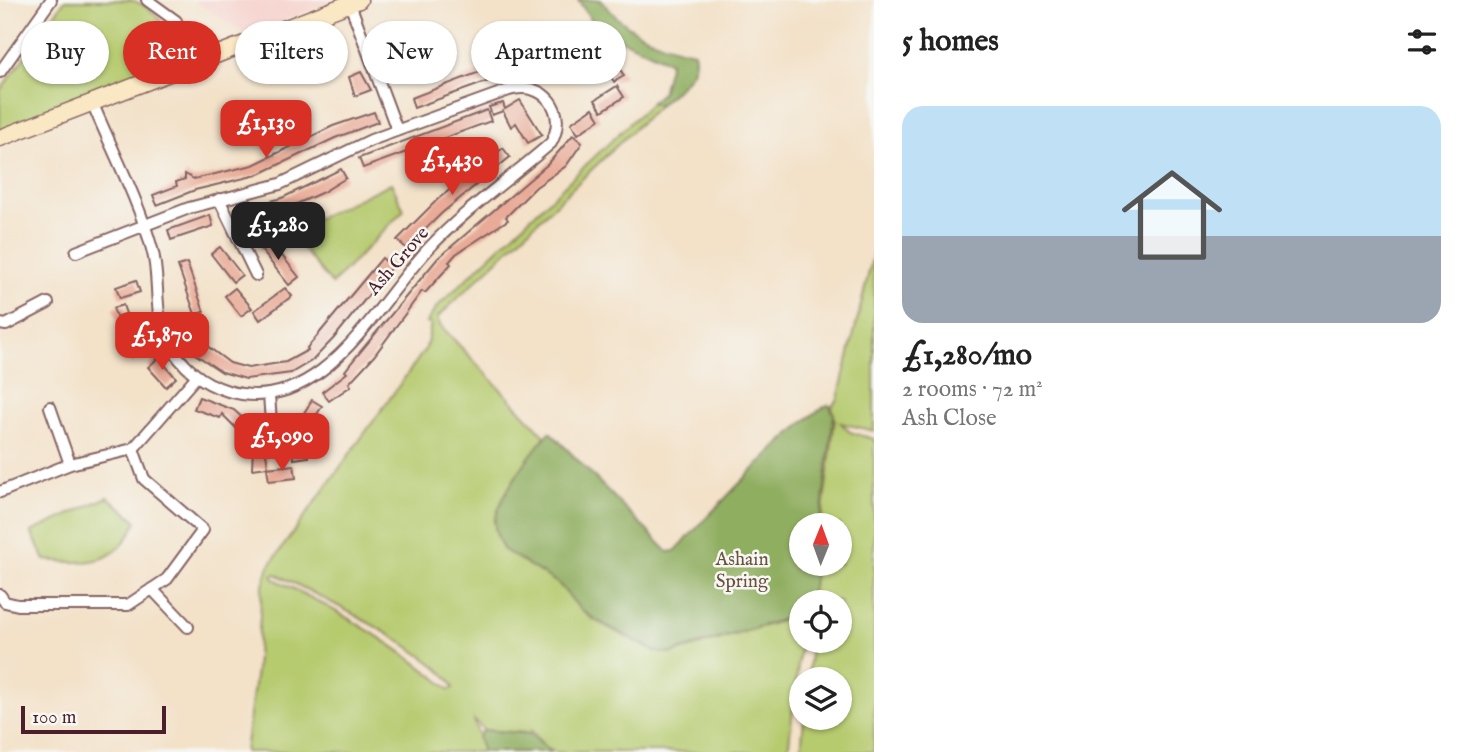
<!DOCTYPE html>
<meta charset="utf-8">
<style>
body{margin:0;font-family:"IM FELL English",serif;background:#f6f6f6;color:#222;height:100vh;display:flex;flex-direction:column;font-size:26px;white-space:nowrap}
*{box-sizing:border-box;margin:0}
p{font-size:23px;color:#767676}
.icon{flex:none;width:38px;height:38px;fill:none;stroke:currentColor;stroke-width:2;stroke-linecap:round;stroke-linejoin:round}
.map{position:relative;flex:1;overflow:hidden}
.details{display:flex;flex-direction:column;background:#fff;width:595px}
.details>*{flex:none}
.top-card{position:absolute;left:21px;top:21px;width:665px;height:63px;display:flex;gap:14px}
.needle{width:46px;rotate:1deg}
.controls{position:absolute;left:789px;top:513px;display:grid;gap:14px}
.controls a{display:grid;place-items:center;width:63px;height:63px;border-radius:50%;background:#fff;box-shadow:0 2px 5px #0004;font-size:35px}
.scale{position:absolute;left:21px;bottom:18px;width:145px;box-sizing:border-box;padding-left:7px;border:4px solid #4a1f2b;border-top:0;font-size:19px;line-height:24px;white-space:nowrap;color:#4a1f2b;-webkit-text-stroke:5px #f6f6f2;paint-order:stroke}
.price{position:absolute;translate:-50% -60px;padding:0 16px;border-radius:14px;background:#d93025;color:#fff;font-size:23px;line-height:46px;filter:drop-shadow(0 2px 4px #0008)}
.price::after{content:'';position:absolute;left:50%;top:42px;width:21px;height:16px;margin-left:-10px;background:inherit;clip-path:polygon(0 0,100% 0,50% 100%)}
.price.current{background:#222;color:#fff}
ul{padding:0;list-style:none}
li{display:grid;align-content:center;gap:14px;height:371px;padding:0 28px}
li span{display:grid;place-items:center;height:217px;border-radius:21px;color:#555}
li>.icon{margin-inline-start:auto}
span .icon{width:126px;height:126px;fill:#fffc;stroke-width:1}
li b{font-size:30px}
h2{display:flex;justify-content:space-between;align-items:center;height:84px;padding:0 28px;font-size:30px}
.pill{padding:0 24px;border-radius:32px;background:#fff;box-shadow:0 2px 5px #0004;font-size:24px;line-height:63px}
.pill.current{background:#d93025;color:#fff}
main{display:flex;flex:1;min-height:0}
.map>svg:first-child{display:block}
.built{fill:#f7d0cb}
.green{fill:#b6ca6e;stroke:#80744c;stroke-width:2;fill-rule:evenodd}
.forest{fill:#90ae61;stroke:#6d6646;stroke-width:2}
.building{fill:#e9ab97}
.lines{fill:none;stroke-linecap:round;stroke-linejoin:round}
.street-casing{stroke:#856362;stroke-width:14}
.secondary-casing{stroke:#856362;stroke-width:19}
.street{stroke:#fff;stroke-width:10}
.secondary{stroke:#fae7c3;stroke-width:16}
.labels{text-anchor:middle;stroke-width:5;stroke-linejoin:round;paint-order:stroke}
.street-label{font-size:19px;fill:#4a1f2b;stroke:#f6f6f2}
.park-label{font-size:19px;fill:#6a523f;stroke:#f6f6f2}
</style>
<main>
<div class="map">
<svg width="874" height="752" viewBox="0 0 874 752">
<rect width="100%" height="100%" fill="#f6f6f2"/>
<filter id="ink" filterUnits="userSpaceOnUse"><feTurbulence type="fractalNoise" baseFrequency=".0143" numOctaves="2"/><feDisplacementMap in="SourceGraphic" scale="14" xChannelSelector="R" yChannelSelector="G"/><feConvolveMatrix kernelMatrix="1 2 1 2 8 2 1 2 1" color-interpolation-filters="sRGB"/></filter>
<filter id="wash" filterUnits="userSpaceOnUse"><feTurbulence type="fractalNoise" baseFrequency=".00686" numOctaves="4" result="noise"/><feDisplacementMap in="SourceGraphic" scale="28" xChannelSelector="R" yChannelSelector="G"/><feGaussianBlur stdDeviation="1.57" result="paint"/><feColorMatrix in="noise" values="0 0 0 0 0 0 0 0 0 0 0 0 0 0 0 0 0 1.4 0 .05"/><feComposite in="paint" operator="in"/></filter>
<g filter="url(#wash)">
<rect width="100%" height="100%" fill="#f3e1c8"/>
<!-- built -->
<polygon class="built" points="193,0 335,0 247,35"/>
<!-- green -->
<g class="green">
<path d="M65,0C85,0 110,0 130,0C158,6 176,41 183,65L0,135V91Z"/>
<path d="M651,103L659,105L437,318L440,325L545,436L512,483L494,521L503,549L559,584L581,610L594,620L647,648L671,654L801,615V640L788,752H556L544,746L531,730L530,733L484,730L474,720L483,752H245L256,670L262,589L269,566L426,348L431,324L426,323L437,307ZM276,574C307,590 447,658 453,688L450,690C397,644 336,609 274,579L272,575Z"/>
<polygon points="391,183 404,210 332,284 289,232"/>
<polygon points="874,251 874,431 841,423 850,432 874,439 874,752 801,752 804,718 840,718 840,679 808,679 811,641 840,640 840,602 811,602 816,564 840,564 840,525 821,525 835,419 832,406 838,399"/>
<path d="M108,497L137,521C115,567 90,564 45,560L31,532Z"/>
</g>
<!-- forest -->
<g class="forest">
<path d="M578,0H601C623,30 658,45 694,52C701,74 674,91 659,105L651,102L662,93L670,62L611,35L593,22Z"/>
<path d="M829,405L834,414L820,525H802V564H815L810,602H802L801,614L671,653H659L594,619L581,610L559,584L503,549C499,541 494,531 495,522C499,496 532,451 550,432L668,552L675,551C699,526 805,411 829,405Z"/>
<polygon points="483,730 530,734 551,752 483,752 478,738"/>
</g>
<g id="blocks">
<!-- building -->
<g class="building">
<polygon points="587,37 594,48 571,63 564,52"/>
<polygon points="606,46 624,76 614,82 596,52"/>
<polygon points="556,49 563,60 540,75 533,63"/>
<polygon points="409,54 414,75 401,80 394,59"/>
<polygon points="510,54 512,60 525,55 530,66 414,108 411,98 480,72 478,67"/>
<polygon points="361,72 371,90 355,96 349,77"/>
<polygon points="617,86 624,97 602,111 595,100"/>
<polygon points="520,100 542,135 528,143 516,123 511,127 503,111 492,115 489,107 503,103 505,109"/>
<polygon points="593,108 600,119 578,134 571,123"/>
<polygon points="487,110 491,121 363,168 359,158"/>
<polygon points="374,112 378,122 335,138 257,175 195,190 157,205 153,195 177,186 176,182 185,179 185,174 194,179 253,165 333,126"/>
<polygon points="573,135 582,143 566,166 536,187 506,217 508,220 456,254 449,262 451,264 425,293 422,291 374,356 349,383 351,386 329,401 322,392 347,373 345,371 356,357 438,258 548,164"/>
<polygon points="503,148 510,157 442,213 406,248 397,240 438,199"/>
<polygon points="341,169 346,178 323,192 292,206 242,219 240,209 282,198"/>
<polygon points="210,215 213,226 171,240 168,230"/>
<polygon points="268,238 299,277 289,285 258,246"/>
<polygon points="220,247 242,275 233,282 211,254"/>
<polygon points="382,258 392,266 334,338 313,360 291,373 246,379 222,372 195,354 203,343 230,363 248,368 286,362 308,350 307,348"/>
<polygon points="187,263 204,312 195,314 178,266"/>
<polygon points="136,280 140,292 120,298 116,287"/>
<polygon points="235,288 252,308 241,316 225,296"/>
<polygon points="285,288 292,296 260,320 254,311"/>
<polygon points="123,305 140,354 131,357 113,308"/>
<polygon points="197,321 201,333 181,339 177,328"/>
<polygon points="159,358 176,378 166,387 148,367"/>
<polygon points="199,397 234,410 260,434 251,443 222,414 220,418 194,409"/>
<polygon points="312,400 322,406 308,429 311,431 307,438 309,457 294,459 292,432"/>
<polygon points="265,446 268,467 252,469 253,448"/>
<polygon points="294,465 296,478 269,481 267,468"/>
</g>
</g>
</g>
<g filter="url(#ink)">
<use href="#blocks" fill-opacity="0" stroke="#856362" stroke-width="2"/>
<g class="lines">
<defs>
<g id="street">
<polyline points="147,0 176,21 196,62"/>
<polyline points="350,4 397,130"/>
<polyline points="0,72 51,0"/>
<polyline points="219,199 256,275"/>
<path d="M76,252L189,208L280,184L371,140L509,90C543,80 569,111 551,143C511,178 466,209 430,247C376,304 322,418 228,391C201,383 182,367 168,342C152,313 161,280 152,249C138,199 112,150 92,102"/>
<polyline points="0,324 6,325 48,303"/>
<polyline points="269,395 271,422"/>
<polyline points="50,407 70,464"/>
<polyline points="0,492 70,464 133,449 196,377"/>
<polyline points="152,589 188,627"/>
<polyline points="0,595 5,602 18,605 128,605 167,579 203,530 144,479 133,449"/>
</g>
<polyline id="secondary" points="0,138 359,0"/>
</defs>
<!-- street casing -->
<use href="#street" class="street-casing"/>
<!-- secondary casing -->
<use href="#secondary" class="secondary-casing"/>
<!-- street -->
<use href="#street" class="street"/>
<!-- secondary -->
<use href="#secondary" class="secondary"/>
</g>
</g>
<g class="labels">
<!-- street labels -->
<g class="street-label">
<text transform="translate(397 260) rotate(-49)" y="7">Ash Grove</text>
</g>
<!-- park labels -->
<g class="park-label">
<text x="742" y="565">Ashain<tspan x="742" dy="22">Spring</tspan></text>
</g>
</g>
</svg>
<div class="controls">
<a><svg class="needle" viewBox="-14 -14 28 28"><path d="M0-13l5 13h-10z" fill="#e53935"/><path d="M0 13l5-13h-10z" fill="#767676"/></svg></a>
<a><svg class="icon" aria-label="locate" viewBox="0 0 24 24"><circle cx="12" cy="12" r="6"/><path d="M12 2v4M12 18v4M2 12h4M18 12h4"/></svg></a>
<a><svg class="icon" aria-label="layers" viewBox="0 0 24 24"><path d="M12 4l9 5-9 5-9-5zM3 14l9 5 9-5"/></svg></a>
</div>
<div class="scale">100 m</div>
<b class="price" style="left:266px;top:160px">£1,130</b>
<b class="price" style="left:452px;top:197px">£1,430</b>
<b class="price current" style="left:278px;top:262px">£1,280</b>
<b class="price" style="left:162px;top:372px">£1,870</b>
<b class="price" style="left:282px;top:473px">£1,090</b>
<div class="top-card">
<a class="pill">Buy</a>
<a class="pill current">Rent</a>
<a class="pill">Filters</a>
<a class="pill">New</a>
<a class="pill">Apartment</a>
</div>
</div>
<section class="details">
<h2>5 homes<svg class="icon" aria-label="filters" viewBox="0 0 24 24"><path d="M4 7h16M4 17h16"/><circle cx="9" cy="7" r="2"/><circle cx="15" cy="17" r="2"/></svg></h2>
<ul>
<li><span style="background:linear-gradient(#bfe0f5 60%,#9aa5b1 0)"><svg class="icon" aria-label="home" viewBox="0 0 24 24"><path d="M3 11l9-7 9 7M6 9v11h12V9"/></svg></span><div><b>£1,280/mo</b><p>2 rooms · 72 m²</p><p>Ash Close</p></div></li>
</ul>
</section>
</main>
